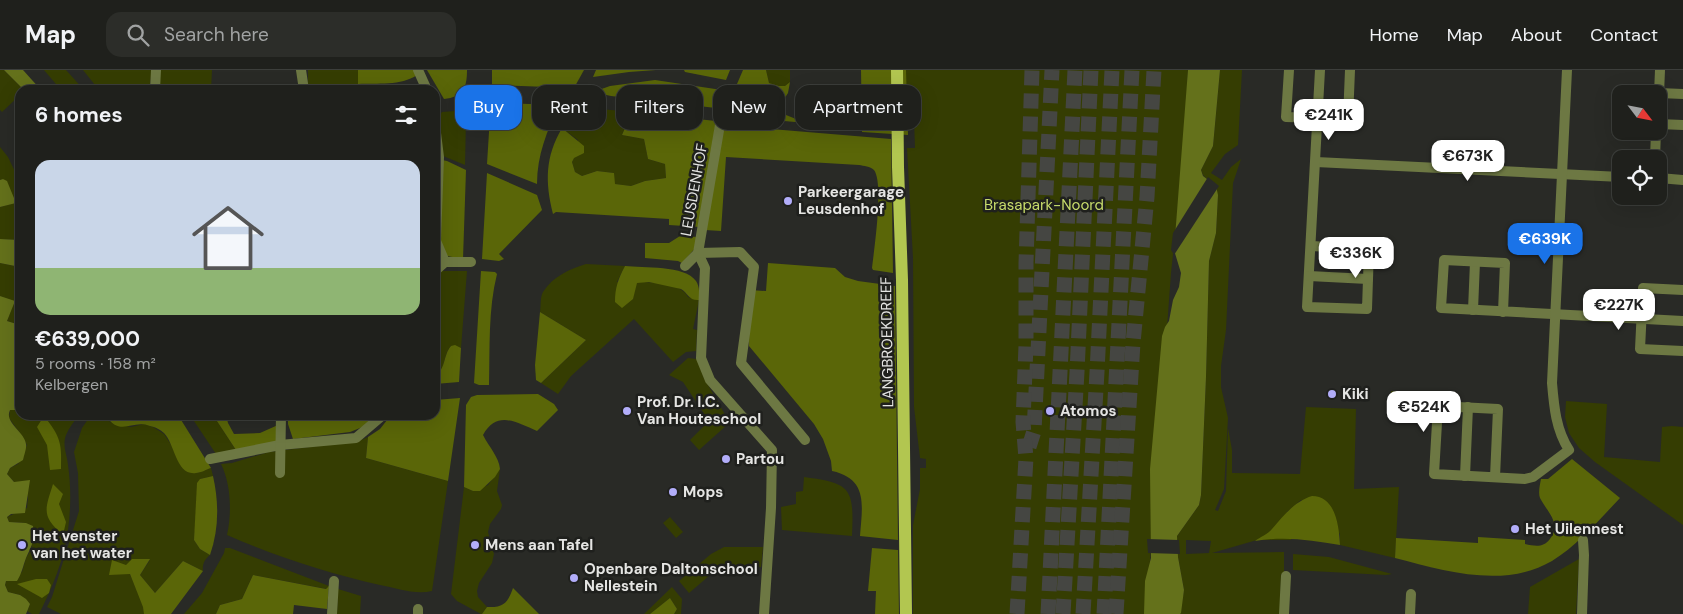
<!DOCTYPE html>
<meta charset="utf-8">
<style>
body{margin:0;font-family:"DM Sans",sans-serif;background:#2c2d29;color:#f1f3f6;height:100vh;display:flex;flex-direction:column;font-size:19px;white-space:nowrap}
*{box-sizing:border-box;margin:0}
p{font-size:16px;color:#a1a3a3}
.icon{flex:none;width:28px;height:28px;fill:none;stroke:currentColor;stroke-width:2;stroke-linecap:round;stroke-linejoin:round}
.map{position:relative;flex:1;overflow:hidden}
.drawer{position:absolute;left:15px;top:15px;width:425px;height:335px;display:flex;flex-direction:column;background:#1f201c;border-radius:15px;box-shadow:0 5px 20px #0002,0 0 0 1px #3c3e3b}
.drawer>*{flex:none}
.hud{position:absolute;left:455px;top:15px;width:475px;height:45px;display:flex;gap:10px}
.needle{width:32px;rotate:122deg}
.controls{position:absolute;left:1612px;top:15px;display:grid;gap:10px}
.controls a{display:grid;place-items:center;width:55px;height:55px;border-radius:10px;background:#1f201c;box-shadow:0 5px 20px #0002,0 0 0 1px #3c3e3b;font-size:25px}
.price{position:absolute;translate:-50% -42px;padding:0 11px;border-radius:10px;background:#fff;color:#222;font-size:16px;line-height:32px;filter:drop-shadow(0 1px 2px #0008)}
.price::after{content:'';position:absolute;left:50%;top:30px;width:15px;height:11px;margin-left:-8px;background:inherit;clip-path:polygon(0 0,100% 0,50% 100%)}
.price.active{background:#1a73e8;color:#fff}
ul{padding:0;list-style:none}
li{display:grid;align-content:center;gap:10px;height:265px;padding:0 20px}
li span{display:grid;place-items:center;height:155px;border-radius:15px;color:#555}
li>.icon{margin-inline-start:auto}
span .icon{width:90px;height:90px;fill:#fffc;stroke-width:1}
li b{font-size:21px}
h2{display:flex;justify-content:space-between;align-items:center;height:60px;padding:0 20px;font-size:21px}
.tag{padding:0 18px;border-radius:15px;background:#1f201c;box-shadow:0 5px 20px #0002,0 0 0 1px #3c3e3b;font-size:18px;line-height:45px}
.tag.active{background:#1a73e8;color:#fff}
header{display:flex;align-items:center;gap:30px;box-sizing:border-box;height:70px;padding:0 25px;background:#1f201c;border-bottom:1px solid #3c3e3b}
header strong{font-size:24px}
nav{display:flex;gap:28px;margin-inline-start:auto;font-size:18px}
.search{width:350px;height:45px;background:#2c2d29;display:flex;align-items:center;gap:12px;box-sizing:border-box;padding:0 18px;border-radius:15px;color:#a1a3a3;font-size:19px}
.map>svg:first-child{display:block}
.green{fill:#353d02;fill-rule:evenodd}
.forest{fill:#5a6608}
.water{fill:#64711b}
.pier{fill:#292a26}
.lines{fill:none;stroke-linecap:round;stroke-linejoin:round}
.highway-tunnel{stroke:#454642;stroke-width:15;stroke-dasharray:15 8;stroke-linecap:butt}
.street{stroke:#6d7843;stroke-width:10}
.primary{stroke:#b2c650;stroke-width:12}
.poi-dot{fill:#b2adf9;stroke:#1f201d;stroke-width:2}
.labels{text-anchor:middle;stroke-width:5;stroke-linejoin:round;paint-order:stroke}
.street-label{font-size:15px;fill:#e5e5e3;stroke:#1f201d}
.poi-label{font-size:15px;font-weight:bold;fill:#e5e5e3;stroke:#1f201d;text-anchor:start}
.park-label{font-size:15px;fill:#c7db6b;stroke:#1f201d}
</style>
<header>
<strong>Map</strong>
<div class="search"><svg class="icon" aria-label="search" viewBox="0 0 24 24"><circle cx="10" cy="10" r="6"/><path d="M15 15l6 6"/></svg>Search here</div>
<nav><a>Home</a><a>Map</a><a>About</a><a>Contact</a></nav>
</header>
<div class="map">
<svg width="1683" height="544" viewBox="0 0 1683 544">
<rect width="100%" height="100%" fill="#292a26"/>
<!-- green -->
<g class="green">
<polygon points="0,0 4,0 24,20 20,20 20,25 2,42 0,40"/>
<polygon points="44,0 66,0 84,20 61,20"/>
<polygon points="83,0 152,0 149,20 99,20"/>
<polygon points="160,0 212,0 211,20 159,20"/>
<polygon points="308,0 358,0 358,14 308,15"/>
<polygon points="766,0 790,0 790,12 785,16 779,16 769,13"/>
<polygon points="905,0 1188,0 1184,83 1171,203 1150,491 1148,534 1149,544 913,544 913,455 920,419 920,398 926,398 926,389 920,388 914,337 913,188 907,78 915,78 914,49 906,48"/>
<path d="M1220,0H1242L1238,75L1225,84L1211,103L1222,110L1231,97L1241,89L1233,113L1226,260L1221,296V317L1228,348L1224,419L1215,440L1218,441L1226,421L1228,358L1232,380V403L1300,404L1306,337L1356,339L1354,419L1399,417L1395,488L1340,475V464L1301,430L1287,442L1291,460V470H1257L1212,483L1284,482V504H1281L1280,544H1180L1184,520L1178,487L1177,466L1199,435L1201,425L1206,307L1209,191L1216,163L1218,125L1209,111L1203,105L1201,100L1213,76ZM1186,470L1211,471L1209,483L1186,484Z"/>
<polygon points="559,35 632,42 622,65 644,69 648,89 665,94 666,108 645,111 631,116 614,114 614,103 597,101 582,106 575,102 572,92 578,70 562,58"/>
<polygon points="455,41 461,43 466,50 465,95 443,86 439,46 442,42"/>
<polygon points="0,77 8,87 20,112 20,170 0,169 0,137 15,133 3,109 0,110"/>
<polygon points="0,193 20,197 20,255 7,251 14,232 0,226"/>
<path d="M586,194L625,196L617,212C635,213 678,208 688,227L699,230L693,259L697,260L696,281L686,282L673,292L634,249L571,306L558,324L541,313L586,270L540,242C541,236 540,227 543,222C553,206 570,199 586,194Z"/>
<path d="M442,201H467L461,278L451,276C443,285 446,300 435,305V206Z"/>
<polygon points="688,288 697,289 704,308 727,348 727,355 699,380 690,370 709,351 683,312 669,305"/>
<polygon points="1391,321 1403,322 1403,327 1407,327 1407,337 1390,336"/>
<polygon points="1566,331 1607,334 1604,387 1660,392 1662,357 1672,356 1683,357 1683,455 1595,392 1579,378 1569,363 1565,347"/>
<path d="M10,340H20V345H79C74,351 69,358 66,365C62,376 67,384 68,395C71,416 71,439 68,460C64,490 52,518 39,544H32L27,541L30,534L20,525L8,522L5,515L6,511L22,502L26,488L32,478L26,453L9,452L7,447L27,438L28,427L21,412H14L7,404L10,398L18,394L27,375L22,366L9,348Z"/>
<path d="M91,345H105L110,352L131,357L144,354L153,357L164,364L172,376L197,403L211,398L213,406L200,409L194,470L200,479L210,485C205,489 202,494 203,501L183,491L155,523L140,505L150,490L130,504L144,537V544H61L47,537L52,527L79,441L78,403L74,382L82,358Z"/>
<polygon points="190,345 213,345 236,380 216,384"/>
<path d="M368,367L366,388L448,411L432,521C415,525 396,518 380,515C327,503 277,487 227,465C232,443 231,414 221,394L232,393L269,382L359,371Z"/>
<polygon points="500,399 497,421 502,435 501,439 490,454 488,462 494,484 492,493 479,513 477,521 478,527 487,537 482,544 481,544 457,531 451,524 464,417 473,421 488,415"/>
<path d="M804,407C852,413 854,419 852,466L782,460L781,437L796,434V422L803,421Z"/>
<polygon points="670,447 683,462 676,468 663,453"/>
<polygon points="724,477 763,477 761,497 735,498 731,496 716,500 689,523 679,511 711,484"/>
<polygon points="225,478 230,478 329,516 327,519 253,505 242,529 220,535 216,544 184,544 202,523 224,483"/>
<polygon points="1293,484 1329,487 1392,504 1386,505 1293,500"/>
<polygon points="1579,489 1576,544 1528,544 1530,517"/>
<polygon points="672,517 682,529 681,544 674,544 677,539 670,528 650,544 644,544"/>
<polygon points="338,519 361,526 360,544 337,544"/>
</g>
<!-- forest -->
<g class="forest">
<path d="M358,0H414L417,5C401,16 377,13 358,14Z"/>
<path d="M427,0H467C467,18 463,27 444,29Z"/>
<polygon points="492,0 584,0 574,18 492,15"/>
<polygon points="596,0 656,0 629,2 593,7"/>
<polygon points="684,0 730,0 726,10 685,2"/>
<polygon points="743,0 766,0 769,13 779,16 785,16 790,12 788,23 784,29 779,30 737,14"/>
<polygon points="861,0 906,0 908,65 862,62"/>
<polygon points="655,10 722,20 716,38 611,26 593,22 610,16"/>
<polygon points="734,29 776,41 806,53 730,46"/>
<path d="M503,33L559,35C547,61 537,85 537,114L487,94L490,46L495,38Z"/>
<path d="M632,42L716,51L700,157L669,155V149L556,142L553,144C545,112 545,87 562,58L584,76V83L574,88L572,92L575,102L582,106L597,101L614,103L615,114L631,116L645,111L666,108L665,94L648,89L644,69L622,65Z"/>
<path d="M722,55L891,69L893,203L873,200L872,198C874,180 884,113 874,100C870,96 864,96 859,95L726,87L721,161L705,160Z"/>
<polygon points="442,90 447,91 466,100 463,189 447,186 441,172"/>
<polygon points="487,103 537,125 542,140 499,184 504,189 499,191 482,189"/>
<polygon points="680,166 698,167 697,176 682,193 678,191 645,188 645,173 669,173"/>
<path d="M768,193L835,198L845,207L858,211L895,216L898,470L860,466C862,437 869,409 832,401L831,391L823,369L814,354L749,276L750,220L766,221Z"/>
<path d="M625,196C643,198 685,195 696,211C700,217 699,224 699,230C689,231 688,223 681,219L649,212L637,213L633,229L622,238L615,232C615,218 618,209 625,196Z"/>
<path d="M481,201L495,202L497,204C488,240 490,278 489,315H479L474,313Z"/>
<polygon points="540,242 586,270 541,313 536,310 535,295"/>
<path d="M455,275L461,278L459,312L435,314V305C446,300 443,285 451,276Z"/>
<path d="M538,324L554,334L558,340L537,361C516,352 497,340 483,365C489,377 499,387 500,399L495,407L480,421H473L464,417L466,335L471,327L477,325Z"/>
<polygon points="460,328 448,411 366,388 368,367 380,359 391,345 435,345 435,330"/>
<path d="M105,345H178L211,398C207,399 201,403 196,403C176,406 175,374 164,363C161,360 155,357 150,356C131,349 121,368 105,345Z"/>
<polygon points="213,345 226,345 228,353 234,364 260,363 278,355 276,372 236,380"/>
<polygon points="288,345 373,345 365,356 350,362 293,369 288,354"/>
<path d="M44,346C60,366 62,372 61,399L50,400L47,375L37,357Z"/>
<path d="M1572,389L1620,428C1599,450 1578,475 1552,491C1503,519 1446,501 1395,488L1396,468L1478,473V467L1525,470V474C1535,476 1543,478 1550,469C1562,453 1547,442 1540,428C1538,423 1540,414 1541,409H1548Z"/>
<path d="M213,406C219,433 219,459 210,485L200,479L194,470L197,413L200,409Z"/>
<path d="M53,414L63,424L59,434L66,452L63,465C41,446 45,440 53,414Z"/>
<path d="M1312,426C1336,426 1339,457 1340,475C1312,470 1284,466 1255,471C1260,467 1268,464 1272,459C1283,446 1295,431 1312,426Z"/>
<polygon points="872,478 898,480 899,544 875,544 876,521 868,521"/>
<polygon points="132,489 150,489 140,505 155,523 183,491 203,501 171,544 144,544 143,537 130,504 109,505 112,490 126,495"/>
<polygon points="253,505 326,519 329,516 327,539 294,535 293,544 216,544 220,535 242,529"/>
<polygon points="36,509 47,509 51,515 49,523 42,528 17,514"/>
<path d="M513,518L539,544H482L487,537C504,538 508,532 513,518Z"/>
<polygon points="670,528 677,539 674,544 650,544"/>
</g>
<!-- water -->
<g class="water">
<polygon points="4,0 23,0 41,20 24,20"/>
<polygon points="1188,0 1220,0 1213,76 1201,100 1203,106 1216,116 1218,125 1216,163 1209,191 1206,307 1201,425 1199,435 1177,466 1178,487 1184,520 1181,543 1180,544 1144,544 1145,511 1151,488 1150,399 1162,266 1165,257 1169,251 1173,230 1179,217 1181,203 1174,180"/>
<polygon points="3,109 7,111 16,133 0,137 0,110"/>
<polygon points="0,169 20,170 20,197 0,193"/>
<path d="M0,226L15,231L7,251L20,255V340H10C4,353 24,361 26,374C27,378 24,385 23,390L10,398L7,404L14,412L30,410L25,443L11,444L7,447L9,452L26,453L33,456C35,470 32,475 26,488C23,496 22,503 17,511H6L5,515L8,522L20,525L26,529L30,534L26,544H0Z"/>
</g>
<!-- pier -->
<g class="pier">
<polygon points="1208,107 1219,116 1174,185 1171,180 1173,163"/>
<polygon points="1147,469 1179,470 1180,484 1148,483"/>
</g>
<g class="lines">
<!-- highway-tunnel -->
<g class="highway-tunnel">
<polyline points="1029,377 1034,361 1052,0"/>
<polyline points="1017,544 1026,388 1023,352 1026,275 1026,193 1032,0"/>
<polyline points="1048,544 1075,0"/>
<polyline points="1063,544 1077,302 1091,0"/>
<polyline points="1083,544 1097,302 1112,0"/>
<polyline points="1104,544 1132,0"/>
<polyline points="1116,544 1133,273 1147,127 1154,0"/>
</g>
<!-- street -->
<g class="street">
<polyline points="301,0 304,20"/>
<polyline points="418,0 427,20"/>
<polyline points="1289,0 1286,47 1348,49 1350,0"/>
<polyline points="155,20 156,0"/>
<polyline points="1659,23 1683,24"/>
<polyline points="1659,24 1660,0"/>
<polyline points="435,37 435,55 439,87 436,171 445,192 471,192"/>
<polyline points="721,49 698,183 705,198 701,288 710,310 772,380 771,438 764,544"/>
<polyline points="1659,54 1683,55"/>
<polyline points="1655,89 1656,61"/>
<polyline points="1316,92 1621,107"/>
<polyline points="1659,108 1683,110"/>
<polyline points="1311,176 1369,179 1367,239 1307,237 1320,0"/>
<polyline points="685,196 698,183 740,182 754,197 741,293 805,370"/>
<polyline points="435,201 445,192"/>
<polyline points="1309,206 1368,209"/>
<polyline points="1683,220 1643,218 1640,279 1683,281"/>
<polyline points="1473,240 1475,192"/>
<polyline points="1503,242 1505,193 1444,190 1441,238 1683,251"/>
<polyline points="210,389 280,375 356,368 383,345"/>
<polyline points="280,403 281,345"/>
<polyline points="1465,406 1468,337"/>
<path d="M1495,407L1498,339L1438,336L1434,404L1525,409L1533,407L1569,380C1556,360 1554,337 1552,313L1567,0"/>
<polyline points="332,544 334,511"/>
<polyline points="418,544 418,539"/>
<polyline points="1284,544 1286,506"/>
<polyline points="1410,544 1411,524"/>
<polyline points="1582,544 1584,485 1583,470"/>
</g>
<!-- primary -->
<polyline class="primary" points="897,0 898,97 902,210 906,544"/>
</g>
<!-- markers -->
<g class="poi-dot">
<circle cx="788" cy="131" r="5"/>
<circle cx="1332" cy="324" r="5"/>
<circle cx="627" cy="341" r="5"/>
<circle cx="1050" cy="341" r="5"/>
<circle cx="726" cy="389" r="5"/>
<circle cx="673" cy="422" r="5"/>
<circle cx="1515" cy="459" r="5"/>
<circle cx="22" cy="475" r="5"/>
<circle cx="475" cy="475" r="5"/>
<circle cx="574" cy="508" r="5"/>
</g>
<g class="labels">
<!-- street labels -->
<g class="street-label">
<text transform="translate(694 120) rotate(-80)" y="5">LEUSDENHOF</text>
<text transform="translate(887 272) rotate(-91)" y="5">LANGBROEKDREEF</text>
</g>
<!-- poi labels -->
<g class="poi-label">
<text x="798" y="127">Parkeergarage<tspan x="798" dy="17">Leusdenhof</tspan></text>
<text x="1342" y="329">Kiki</text>
<text x="637" y="337">Prof. Dr. I.C.<tspan x="637" dy="17">Van Houteschool</tspan></text>
<text x="1060" y="346">Atomos</text>
<text x="736" y="394">Partou</text>
<text x="683" y="427">Mops</text>
<text x="1525" y="464">Het Uilennest</text>
<text x="32" y="471">Het venster<tspan x="32" dy="17">van het water</tspan></text>
<text x="485" y="480">Mens aan Tafel</text>
<text x="584" y="504">Openbare Daltonschool<tspan x="584" dy="17">Nellestein</tspan></text>
</g>
<!-- park labels -->
<g class="park-label">
<text x="1044" y="140">Brasapark-Noord</text>
</g>
</g>
</svg>
<div class="controls">
<a><svg class="needle" viewBox="-14 -14 28 28"><path d="M0-13l5 13h-10z" fill="#e53935"/><path d="M0 13l5-13h-10z" fill="#a1a3a3"/></svg></a>
<a><svg class="icon" aria-label="locate" viewBox="0 0 24 24"><circle cx="12" cy="12" r="6"/><path d="M12 2v4M12 18v4M2 12h4M18 12h4"/></svg></a>
</div>
<b class="price" style="left:1329px;top:71px">€241K</b>
<b class="price" style="left:1468px;top:112px">€673K</b>
<b class="price active" style="left:1545px;top:195px">€639K</b>
<b class="price" style="left:1356px;top:209px">€336K</b>
<b class="price" style="left:1619px;top:261px">€227K</b>
<b class="price" style="left:1424px;top:363px">€524K</b>
<div class="hud">
<a class="tag active">Buy</a>
<a class="tag">Rent</a>
<a class="tag">Filters</a>
<a class="tag">New</a>
<a class="tag">Apartment</a>
</div>
<section class="drawer">
<h2>6 homes<svg class="icon" aria-label="filters" viewBox="0 0 24 24"><path d="M4 7h16M4 17h16"/><circle cx="9" cy="7" r="2"/><circle cx="15" cy="17" r="2"/></svg></h2>
<ul>
<li><span style="background:linear-gradient(#c9d6e8 70%,#8fb573 0)"><svg class="icon" aria-label="home" viewBox="0 0 24 24"><path d="M3 11l9-7 9 7M6 9v11h12V9"/></svg></span><div><b>€639,000</b><p>5 rooms · 158 m²</p><p>Kelbergen</p></div></li>
</ul>
</section>
</div>
